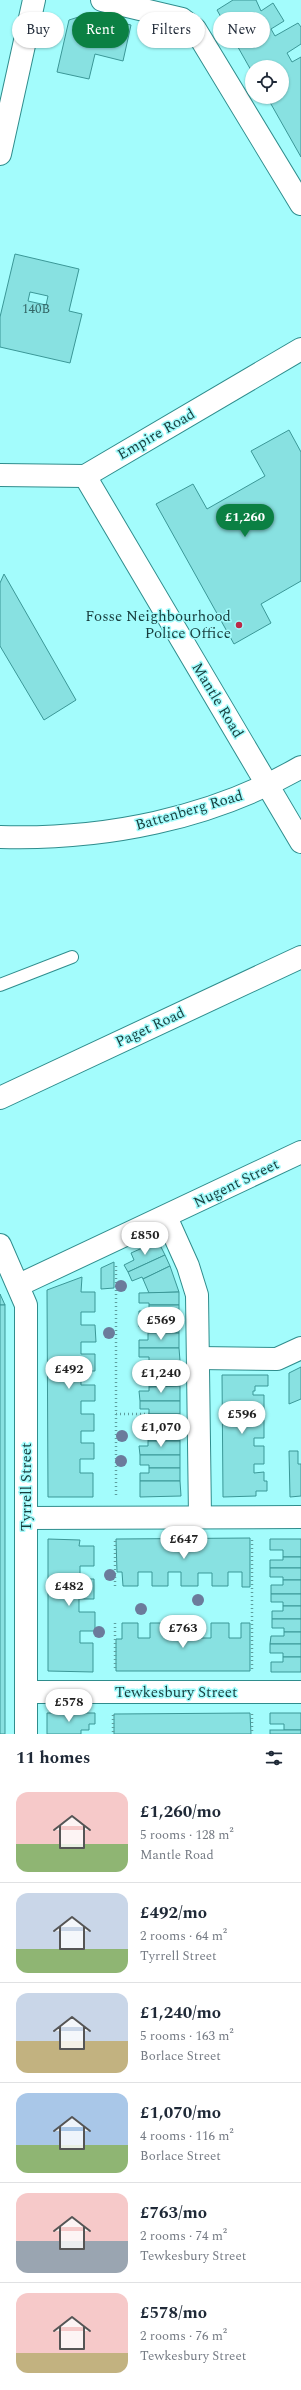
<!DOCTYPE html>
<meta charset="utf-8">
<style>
body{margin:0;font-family:Spectral,serif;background:#f6f6f7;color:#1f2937;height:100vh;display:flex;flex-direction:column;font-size:15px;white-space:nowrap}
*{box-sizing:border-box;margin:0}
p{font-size:13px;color:#747a83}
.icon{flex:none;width:22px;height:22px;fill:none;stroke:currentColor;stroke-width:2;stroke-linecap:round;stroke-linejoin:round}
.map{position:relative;height:1734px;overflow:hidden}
.side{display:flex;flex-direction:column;background:#fff;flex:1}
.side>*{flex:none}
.banner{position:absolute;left:12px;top:12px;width:277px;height:36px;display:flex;gap:8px}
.tools{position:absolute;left:245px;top:60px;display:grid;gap:8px}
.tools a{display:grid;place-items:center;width:44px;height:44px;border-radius:50%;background:#fff;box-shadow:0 1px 3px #0004;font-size:20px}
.price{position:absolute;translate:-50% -34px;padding:0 9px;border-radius:14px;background:#fff;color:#222;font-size:13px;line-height:26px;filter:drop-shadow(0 1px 2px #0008)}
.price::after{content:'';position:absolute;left:50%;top:24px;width:12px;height:9px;margin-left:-6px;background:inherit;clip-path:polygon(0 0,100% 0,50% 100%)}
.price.active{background:#0b8043;color:#fff}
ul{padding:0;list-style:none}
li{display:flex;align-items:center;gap:12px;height:100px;padding:0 16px}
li+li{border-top:1px solid #e0e1e3}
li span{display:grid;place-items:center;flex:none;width:112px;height:80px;border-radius:12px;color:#555}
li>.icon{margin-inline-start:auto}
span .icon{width:48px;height:48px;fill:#fffc;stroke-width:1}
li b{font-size:17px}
h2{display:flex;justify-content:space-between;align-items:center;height:48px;padding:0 16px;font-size:17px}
.pill{padding:0 14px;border-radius:18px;background:#fff;box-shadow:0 1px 3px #0004;font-size:14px;line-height:36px}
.pill.active{background:#0b8043;color:#fff}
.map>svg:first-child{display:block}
.building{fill:#88e1e1;stroke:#3b9797;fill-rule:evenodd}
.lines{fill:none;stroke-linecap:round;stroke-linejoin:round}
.service-casing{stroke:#2f8d8d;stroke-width:14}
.minor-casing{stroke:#2f8d8d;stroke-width:24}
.tertiary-casing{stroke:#2f8d8d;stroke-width:24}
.path{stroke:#5e9e9e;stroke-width:2.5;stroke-dasharray:1 3;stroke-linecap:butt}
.service{stroke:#fff;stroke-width:12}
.minor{stroke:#fff;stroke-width:22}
.tertiary{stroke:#fff;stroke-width:22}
.tree{fill:#6b7b9b}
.poi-dot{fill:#bb2946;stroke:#a3fcfc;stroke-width:1.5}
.labels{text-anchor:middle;stroke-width:3;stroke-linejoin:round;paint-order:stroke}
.number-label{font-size:13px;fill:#366}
.street-label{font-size:15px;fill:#173d3d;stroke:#a3fcfc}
.poi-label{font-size:15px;fill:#173d3d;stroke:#a3fcfc;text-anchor:end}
</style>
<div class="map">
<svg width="301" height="1734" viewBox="0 0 301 1734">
<rect width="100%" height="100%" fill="#a3fcfc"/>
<!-- building -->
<g class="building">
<polygon points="233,0 256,0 261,11 273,3 284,21 271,29 275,36 298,23 301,27 301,44 287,53 292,62 301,57 301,157 267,97 282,97 282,67 252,67 252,72 217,10"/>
<polygon points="85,15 131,25 123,61 95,54 89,79 57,72 69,20"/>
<path d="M15,254L79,269L69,311L82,314L70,363L0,347V317ZM30,292L48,296L46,305L28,301Z"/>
<polygon points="289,430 301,452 301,581 261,604 271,623 234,644 156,504 193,484 207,509 265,476 251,451"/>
<polygon points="4,574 76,700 44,720 0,646 0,583"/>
<polygon points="158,1241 165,1255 128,1272 124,1265 134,1260 131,1253"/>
<polygon points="165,1255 170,1266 143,1279 142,1277 132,1281 128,1272"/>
<polygon points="114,1262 114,1288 101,1289 101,1268"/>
<polygon points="170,1266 179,1292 149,1293 143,1279"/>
<polygon points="82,1277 81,1292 95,1292 95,1312 81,1312 81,1325 95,1325 96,1342 81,1342 81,1354 95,1354 95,1371 81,1371 81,1385 95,1385 95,1401 81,1401 81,1414 94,1414 94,1431 81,1431 81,1443 94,1443 94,1459 80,1459 80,1473 93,1473 93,1497 48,1497 47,1290"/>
<polygon points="179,1292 179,1305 149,1305 149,1303 139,1303 139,1293"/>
<polygon points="0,1294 5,1305 0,1305"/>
<rect x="0" y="1305" width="5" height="429"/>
<polygon points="149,1305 179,1305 179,1319 139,1319 139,1311 149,1311"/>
<polygon points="139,1319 179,1319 179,1333 148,1333 148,1326 139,1327"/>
<polygon points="148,1333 179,1333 179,1348 139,1348 139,1340 148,1340"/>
<polygon points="139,1348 179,1348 180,1361 149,1361 149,1357 139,1357"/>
<polygon points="149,1361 180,1361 180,1374 140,1374 140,1365 149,1365"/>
<polygon points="301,1367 301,1399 289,1404 289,1373"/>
<polygon points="140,1374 180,1374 180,1386 149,1387 149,1383 140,1383"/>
<polygon points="222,1375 268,1375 268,1386 255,1386 255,1391 253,1391 253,1395 264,1395 264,1412 254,1412 254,1420 264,1420 264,1438 254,1438 254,1446 264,1446 264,1464 254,1464 254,1473 264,1472 264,1481 267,1481 267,1491 256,1491 256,1496 223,1497"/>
<polygon points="180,1386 180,1401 140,1401 139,1391 149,1391 149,1387"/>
<polygon points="140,1401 180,1401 180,1414 149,1414 149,1409 140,1409"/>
<polygon points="149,1414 180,1414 180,1429 139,1430 139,1420 149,1420"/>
<polygon points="180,1429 180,1441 148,1441 148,1438 139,1438 139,1430"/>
<polygon points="148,1441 180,1441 180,1455 140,1455 139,1446 148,1446"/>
<polygon points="289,1451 298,1451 298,1464 301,1464 301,1496 290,1497"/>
<polygon points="140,1455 180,1455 180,1468 149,1468 149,1465 140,1465"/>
<polygon points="149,1468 180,1468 180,1481 140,1481 140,1473 149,1473"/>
<polygon points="140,1481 180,1481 181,1496 140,1497"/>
<polygon points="250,1538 250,1587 242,1587 242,1572 228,1572 228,1586 212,1586 212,1573 198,1573 198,1586 181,1586 181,1572 168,1572 168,1586 152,1586 152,1572 138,1572 138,1586 123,1586 122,1572 117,1572 116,1539"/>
<polygon points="48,1539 80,1540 79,1546 94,1546 94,1566 80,1566 80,1579 94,1579 94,1599 79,1599 79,1612 95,1612 95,1631 80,1631 80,1643 93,1643 93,1672 48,1671"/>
<polygon points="270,1539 301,1539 301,1557 283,1557 283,1550 270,1550"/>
<polygon points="283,1557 301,1557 301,1568 270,1568 270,1560 283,1560"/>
<polygon points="270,1568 301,1568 301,1580 283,1580 283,1577 270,1577"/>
<polygon points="283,1580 301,1580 301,1594 271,1594 271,1585 283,1585"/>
<polygon points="271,1594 301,1594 301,1606 283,1606 283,1602 271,1602"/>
<polygon points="283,1606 301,1606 301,1619 272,1619 272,1611 283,1611"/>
<polygon points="272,1619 301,1619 301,1632 284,1632 284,1628 272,1628"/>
<polygon points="122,1623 138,1623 138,1638 150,1638 150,1623 168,1623 168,1638 178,1638 178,1623 199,1623 199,1638 211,1638 211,1623 229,1623 229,1638 241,1638 241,1623 250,1623 250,1671 116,1671 116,1639 122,1639"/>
<polygon points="284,1632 301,1632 301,1644 270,1644 271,1636 284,1636"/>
<polygon points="270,1644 301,1644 301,1657 283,1657 283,1653 270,1653"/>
<polygon points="283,1657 301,1657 301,1672 271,1672 271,1662 283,1662"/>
<polygon points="47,1713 95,1713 95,1724 89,1724 89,1730 81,1730 81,1734 47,1734"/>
<polygon points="250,1713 251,1734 114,1734 114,1714"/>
<polygon points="270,1713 301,1713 301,1730 284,1730 284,1724 270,1724"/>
<rect x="270" y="1730" width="31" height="4"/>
</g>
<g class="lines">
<defs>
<polyline id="service" points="0,985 72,957"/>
<g id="minor">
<polyline points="102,0 182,19 195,29 301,204"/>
<polyline points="0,475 85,476 301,349"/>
<polyline points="85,476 301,842"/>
<path d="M0,837C104,840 211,819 301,767"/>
<polyline points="0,1098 301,957"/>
<polyline points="166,1217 188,1266 197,1295 200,1517"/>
<polyline points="0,1245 26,1305 26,1734"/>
<polyline points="19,1285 301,1152"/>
<polyline points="199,1358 277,1359 301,1348"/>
<polyline points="26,1518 301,1517"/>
<polyline points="26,1692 301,1692"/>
</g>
<polyline id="tertiary" points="0,154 34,0"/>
</defs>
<!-- service casing -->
<use href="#service" class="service-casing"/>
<!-- minor casing -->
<use href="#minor" class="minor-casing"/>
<!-- tertiary casing -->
<use href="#tertiary" class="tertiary-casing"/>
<!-- path -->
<g class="path">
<polyline points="116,1414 149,1414"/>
<polyline points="116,1495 116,1264"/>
<polyline points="252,1540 252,1669"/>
<polyline points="115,1541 115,1587"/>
<polyline points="115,1623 115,1669"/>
<polyline points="252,1714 252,1734"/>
<polyline points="113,1715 113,1734"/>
</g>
<!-- service -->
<use href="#service" class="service"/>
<!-- minor -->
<use href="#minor" class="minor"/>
<!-- tertiary -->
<use href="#tertiary" class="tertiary"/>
</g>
<!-- trees -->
<g class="tree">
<circle cx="121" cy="1286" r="6"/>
<circle cx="109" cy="1333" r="6"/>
<circle cx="122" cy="1436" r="6"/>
<circle cx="121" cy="1461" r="6"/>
<circle cx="110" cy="1575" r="6"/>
<circle cx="198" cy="1600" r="6"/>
<circle cx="141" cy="1609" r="6"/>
<circle cx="99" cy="1632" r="6"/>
</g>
<!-- markers -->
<circle class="poi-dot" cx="239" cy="625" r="4"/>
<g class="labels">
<!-- number labels -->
<g class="number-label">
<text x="36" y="313">140B</text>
</g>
<!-- street labels -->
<g class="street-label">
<text transform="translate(156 434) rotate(-30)" y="5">Empire Road</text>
<text transform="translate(218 700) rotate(59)" y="5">Mantle Road</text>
<text transform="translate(189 810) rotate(-16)" y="5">Battenberg Road</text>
<text transform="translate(150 1027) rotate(-25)" y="5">Paget Road</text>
<text transform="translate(236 1183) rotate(-26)" y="5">Nugent Street</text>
<text transform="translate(26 1487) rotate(-90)" y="5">Tyrrell Street</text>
<text x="176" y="1697">Tewkesbury Street</text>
</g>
<!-- poi labels -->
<g class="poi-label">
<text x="231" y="621">Fosse Neighbourhood<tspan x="231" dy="17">Police Office</tspan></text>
</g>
</g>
</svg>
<div class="tools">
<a><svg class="icon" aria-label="locate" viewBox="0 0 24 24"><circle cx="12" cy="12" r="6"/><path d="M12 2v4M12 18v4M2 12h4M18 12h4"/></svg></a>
</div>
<b class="price active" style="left:245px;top:538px">£1,260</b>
<b class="price" style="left:145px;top:1256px">£850</b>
<b class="price" style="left:161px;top:1341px">£569</b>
<b class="price" style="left:69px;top:1390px">£492</b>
<b class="price" style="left:161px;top:1394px">£1,240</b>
<b class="price" style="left:242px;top:1435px">£596</b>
<b class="price" style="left:161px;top:1448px">£1,070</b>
<b class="price" style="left:184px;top:1560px">£647</b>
<b class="price" style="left:69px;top:1607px">£482</b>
<b class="price" style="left:183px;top:1649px">£763</b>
<b class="price" style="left:69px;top:1723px">£578</b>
<div class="banner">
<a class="pill">Buy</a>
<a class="pill active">Rent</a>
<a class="pill">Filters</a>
<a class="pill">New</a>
</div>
</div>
<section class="side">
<h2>11 homes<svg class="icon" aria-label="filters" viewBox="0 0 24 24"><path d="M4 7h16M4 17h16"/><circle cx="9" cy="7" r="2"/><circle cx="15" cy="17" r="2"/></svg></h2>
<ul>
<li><span style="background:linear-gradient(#f6c9c9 65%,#8fb573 0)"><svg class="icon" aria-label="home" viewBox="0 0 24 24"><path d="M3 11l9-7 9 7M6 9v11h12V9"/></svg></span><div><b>£1,260/mo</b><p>5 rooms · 128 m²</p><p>Mantle Road</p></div></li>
<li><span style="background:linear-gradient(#c9d6e8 70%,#8fb573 0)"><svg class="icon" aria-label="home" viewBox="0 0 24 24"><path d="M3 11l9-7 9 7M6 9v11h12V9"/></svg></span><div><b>£492/mo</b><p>2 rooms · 64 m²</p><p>Tyrrell Street</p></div></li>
<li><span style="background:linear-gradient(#c9d6e8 60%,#c2b280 0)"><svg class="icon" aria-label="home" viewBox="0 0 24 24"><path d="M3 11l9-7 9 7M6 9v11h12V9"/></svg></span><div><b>£1,240/mo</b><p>5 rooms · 163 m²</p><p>Borlace Street</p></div></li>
<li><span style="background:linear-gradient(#a9c7e8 65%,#8fb573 0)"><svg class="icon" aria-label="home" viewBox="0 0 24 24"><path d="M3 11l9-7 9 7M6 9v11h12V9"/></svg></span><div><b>£1,070/mo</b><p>4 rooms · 116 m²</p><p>Borlace Street</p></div></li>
<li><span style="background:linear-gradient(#f6c9c9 60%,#9aa5b1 0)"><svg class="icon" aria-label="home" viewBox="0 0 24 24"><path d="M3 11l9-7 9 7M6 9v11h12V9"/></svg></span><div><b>£763/mo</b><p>2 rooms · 74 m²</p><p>Tewkesbury Street</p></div></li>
<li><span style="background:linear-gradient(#f6c9c9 75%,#c2b280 0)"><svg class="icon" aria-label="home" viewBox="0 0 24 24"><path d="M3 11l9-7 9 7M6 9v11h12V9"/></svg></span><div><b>£578/mo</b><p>2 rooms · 76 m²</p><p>Tewkesbury Street</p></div></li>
</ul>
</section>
